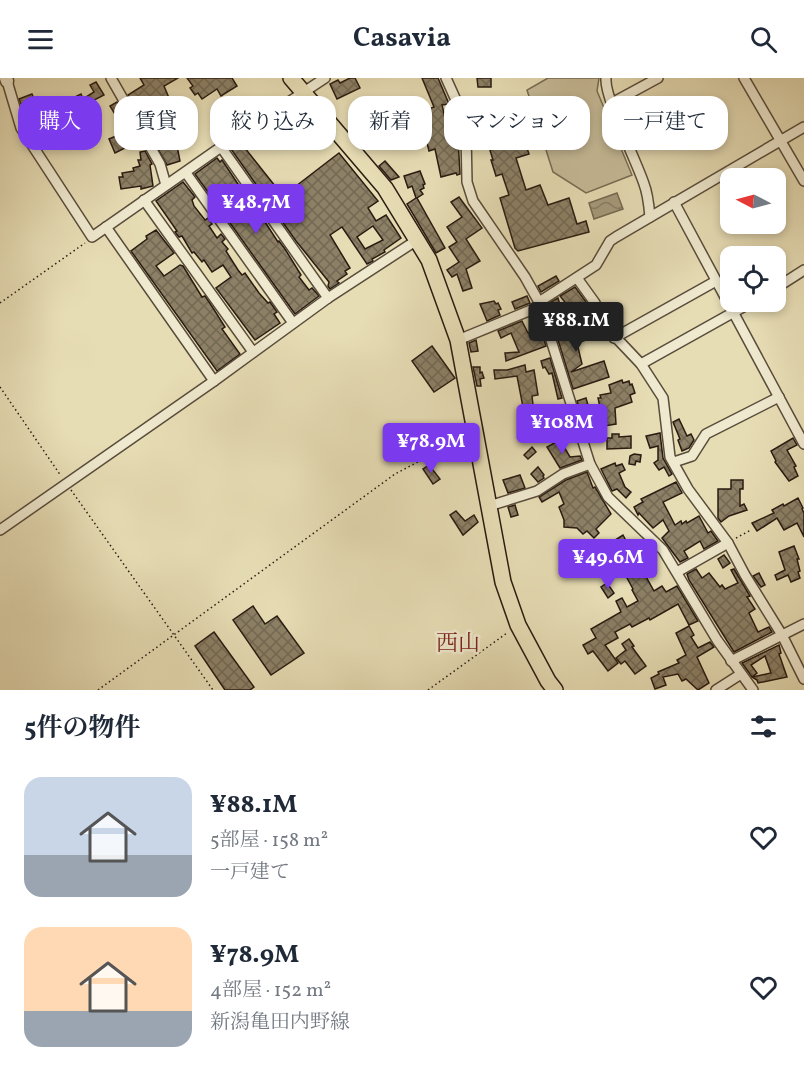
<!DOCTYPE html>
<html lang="ja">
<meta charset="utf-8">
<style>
body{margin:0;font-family:Vollkorn,"Noto Serif JP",serif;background:#f2f2f3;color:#1f2937;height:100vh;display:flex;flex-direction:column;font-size:22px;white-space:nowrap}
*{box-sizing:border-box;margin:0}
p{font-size:20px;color:#747a83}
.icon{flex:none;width:33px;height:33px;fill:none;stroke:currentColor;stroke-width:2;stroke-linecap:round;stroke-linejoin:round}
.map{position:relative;height:612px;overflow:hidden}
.details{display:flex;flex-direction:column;background:#fff;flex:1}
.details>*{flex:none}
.banner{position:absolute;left:18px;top:18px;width:768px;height:54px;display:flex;gap:12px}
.needle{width:39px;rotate:276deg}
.fabs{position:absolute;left:720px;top:90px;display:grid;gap:12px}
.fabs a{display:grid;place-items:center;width:66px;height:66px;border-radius:12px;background:#fff;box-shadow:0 3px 9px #0003;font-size:30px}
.price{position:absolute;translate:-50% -51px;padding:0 14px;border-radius:6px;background:#7c3aed;color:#fff;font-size:20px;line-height:39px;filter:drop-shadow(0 2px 3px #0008)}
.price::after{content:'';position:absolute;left:50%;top:36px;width:18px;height:14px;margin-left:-9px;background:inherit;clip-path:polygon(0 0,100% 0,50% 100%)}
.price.current{background:#222;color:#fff}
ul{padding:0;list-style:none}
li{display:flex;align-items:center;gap:18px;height:150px;padding:0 24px}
li span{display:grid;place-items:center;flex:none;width:168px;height:120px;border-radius:18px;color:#555}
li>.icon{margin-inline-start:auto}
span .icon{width:72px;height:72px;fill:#fffc;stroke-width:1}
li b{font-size:26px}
h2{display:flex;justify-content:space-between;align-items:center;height:72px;padding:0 24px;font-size:26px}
.tag{padding:0 21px;border-radius:18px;background:#fff;box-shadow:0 3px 9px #0003;font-size:21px;line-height:54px}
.tag.current{background:#7c3aed;color:#fff}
header{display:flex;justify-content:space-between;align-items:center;height:78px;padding:0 24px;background:#fff;font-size:27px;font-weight:700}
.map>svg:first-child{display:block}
.green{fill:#c7bc99;stroke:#786c55;stroke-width:1.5}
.water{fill:url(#water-waves);stroke:#746852;stroke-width:1.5}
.building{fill:url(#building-cross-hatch);stroke:#291b11;stroke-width:1.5;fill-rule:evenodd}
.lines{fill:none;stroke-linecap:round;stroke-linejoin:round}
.minor-casing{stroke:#584c3a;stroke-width:12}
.tertiary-casing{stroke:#584c3a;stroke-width:15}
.primary-casing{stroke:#291b11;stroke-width:18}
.path{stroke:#291b11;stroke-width:1.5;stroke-dasharray:1.5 3;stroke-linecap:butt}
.minor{stroke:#efe9cf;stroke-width:9}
.tertiary{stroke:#efe9cf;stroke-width:12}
.primary{stroke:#e7ddb5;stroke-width:15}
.labels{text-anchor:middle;stroke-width:5;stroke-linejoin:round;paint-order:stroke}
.neighbourhood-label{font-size:22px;fill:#7a1f14;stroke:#efe9cf}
</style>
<header><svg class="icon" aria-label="menu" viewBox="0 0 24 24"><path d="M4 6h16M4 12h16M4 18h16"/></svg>Casavia<svg class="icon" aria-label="search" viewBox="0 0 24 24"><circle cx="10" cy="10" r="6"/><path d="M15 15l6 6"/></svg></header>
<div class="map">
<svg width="804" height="612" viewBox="0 0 804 612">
<defs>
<pattern id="water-waves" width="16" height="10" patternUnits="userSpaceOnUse" patternTransform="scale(1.5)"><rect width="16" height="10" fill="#a69b7d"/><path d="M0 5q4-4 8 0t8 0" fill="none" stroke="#877e65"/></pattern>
<pattern id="building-cross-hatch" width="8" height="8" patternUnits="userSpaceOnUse" patternTransform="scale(1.5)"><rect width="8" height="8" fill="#8c8066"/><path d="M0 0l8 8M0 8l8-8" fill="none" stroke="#726853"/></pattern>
</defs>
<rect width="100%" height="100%" fill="#e7ddb5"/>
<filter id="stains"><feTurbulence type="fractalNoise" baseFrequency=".00333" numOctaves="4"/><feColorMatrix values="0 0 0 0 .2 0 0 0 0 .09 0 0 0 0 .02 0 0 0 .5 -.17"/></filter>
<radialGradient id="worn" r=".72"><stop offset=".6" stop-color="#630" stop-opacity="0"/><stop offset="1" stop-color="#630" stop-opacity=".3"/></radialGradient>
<!-- green -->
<polygon class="green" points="548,0 599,0 597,13 632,97 586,115 553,94 527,12"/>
<!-- water -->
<polygon class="water" points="617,115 623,131 594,141 589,125"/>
<!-- building -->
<g class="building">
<polygon points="140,0 178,0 164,8 169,20 154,28 162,43 174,36 178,43 173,46 179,61 176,63 180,83 167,87 128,17 144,7"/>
<polygon points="187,0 232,0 237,8 221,18 217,11 202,21 198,15 195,17 190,10 193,8"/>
<polygon points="350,0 355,0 360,10 337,21 330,6 338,2 340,5"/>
<polygon points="422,0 438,0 449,26 442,27 445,40 456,38 457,42 460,96 457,97 456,95 441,99 435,71 429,73 426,61 430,60 428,43 425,43 423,34 431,33 431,30 434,29"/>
<polygon points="477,0 491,0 491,9 478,9"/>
<polygon points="96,4 104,17 77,31 77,29 68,33 67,30 63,31 60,26 81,16 83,21 94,14 90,7"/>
<polygon points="32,16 40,34 27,40 19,21"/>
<polygon points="510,20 529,76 516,80 526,112 540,107 548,127 569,120 577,146 586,143 589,154 518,173 515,170 500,120 509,117 502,96 496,98 491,82 493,82 485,56 488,55 484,41 480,42 476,31"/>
<polygon points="117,24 125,38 118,41 110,28"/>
<polygon points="133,52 139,63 115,75 109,61 121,56 122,58"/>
<path d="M253,56L256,61L244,69L283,118L339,75L378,123L368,130L376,143L386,137L401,160L384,172L385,174L372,181L373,183L367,186L342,149L330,157L350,190L345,193L347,196L337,203L339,205L330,211L328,208L329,204L296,163L231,71ZM373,148L383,162L365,171L357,159Z"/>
<polygon points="145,73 152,86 150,87 153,108 141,111 141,108 121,111 119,99 123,99 122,95 134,93 133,90 140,88 138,82 141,82 140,74"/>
<polygon points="217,80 220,84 222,82 242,112 240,113 251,129 254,127 278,164 279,163 285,171 301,197 299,199 309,212 312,210 319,218 295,236 195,96"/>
<polygon points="385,83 399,99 391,102 379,88"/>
<polygon points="420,93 425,106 423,107 424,110 420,112 423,116 417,120 445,170 436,175 407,126 416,120 412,108 408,110 404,98"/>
<polygon points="183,104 195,119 192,122 194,128 205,142 208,140 212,146 209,148 217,160 221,156 225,161 222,164 228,171 226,173 238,192 242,197 245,195 259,215 268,225 270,224 277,234 274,236 280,245 255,262 216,210 231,199 223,187 212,194 204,182 202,184 194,174 192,175 182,158 179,159 175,154 177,153 156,123"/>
<polygon points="459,119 482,150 466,161 480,183 466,191 472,210 463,213 457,196 452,199 447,192 459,184 449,169 457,164 447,149 462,139 451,124"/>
<polygon points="156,152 174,175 156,188 164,198 180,187 183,188 202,219 205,218 213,230 225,249 222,251 240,276 217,293 131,173 147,161 146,158"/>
<polygon points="556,198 559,203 541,214 538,208"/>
<polygon points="575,209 589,228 594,240 586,244 579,227 572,233 560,218"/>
<polygon points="527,218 530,225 515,231 512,224"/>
<polygon points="558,220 568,256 588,250 592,260 577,265 582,286 571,294 604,283 609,299 573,311 551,239 559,237 551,224"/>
<polygon points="494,223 496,226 498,225 501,231 498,232 500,237 487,243 480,226"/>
<polygon points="522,243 528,255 541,252 546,268 506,283 505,275 519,274 511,255 501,260 498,253"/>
<polygon points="476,262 478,273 471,274 469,265"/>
<polygon points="432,268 455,300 434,314 412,283"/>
<polygon points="550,280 562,320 558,321 552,295 549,296 545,289 543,290 541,283"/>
<polygon points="525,287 526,294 534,292 538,317 532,318 533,327 523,329 517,298 495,301 494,292 507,292"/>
<polygon points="473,289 480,289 480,295 482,294 484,300 480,301 481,308 477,308"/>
<polygon points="622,302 623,305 629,303 630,307 632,306 635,315 630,317 632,324 615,330 616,346 604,348 598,320 601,320 600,317 611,315 609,307"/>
<polygon points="586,320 591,338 583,341 577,323"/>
<polygon points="565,328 569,342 557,348 558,350 540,356 537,350 526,354 522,342"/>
<polygon points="679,341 687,358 691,356 694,362 689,370 682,373 678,362 680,361 673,344"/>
<polygon points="660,355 663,380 672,396 669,398 664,389 659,392 654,385 658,382 658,368 650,370 646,358"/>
<polygon points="612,356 619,356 619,359 631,358 631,370 607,371 607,360 612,360"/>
<polygon points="793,360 797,367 787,372 796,388 794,389 798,398 789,403 775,384 776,383 771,373"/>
<polygon points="560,362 570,379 580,378 582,382 560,390 547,369"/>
<polygon points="532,369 536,374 528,381 524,377"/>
<polygon points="634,376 641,377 640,384 636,383 635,387 629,386 630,378"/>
<polygon points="615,385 616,388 622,386 625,392 619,395 625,409 631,414 626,420 617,411 612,413 601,391"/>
<polygon points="429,387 440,401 433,406 423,391"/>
<polygon points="538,389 544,397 543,398 544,400 538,404 531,396"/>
<polygon points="587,394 593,410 595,409 611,436 596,451 599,455 594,460 587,453 583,456 577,450 564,449 564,442 559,429 564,426 559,414 542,424 539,419 566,402"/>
<polygon points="520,397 525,410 508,415 503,402"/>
<polygon points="731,402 743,402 743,411 740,411 740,428 744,426 747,432 729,438 721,444 718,440 718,411 731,411"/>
<polygon points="676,404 682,415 663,424 675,447 681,443 682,446 686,443 687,445 699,438 708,455 711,453 718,463 704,471 700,463 684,473 688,480 680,484 662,460 669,453 663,442 653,450 639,435 638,437 634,429 643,424 641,421"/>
<polygon points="798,420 803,430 802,431 804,435 804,459 797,445 784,452 777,440 757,453 752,445 774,435 772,432 783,426 784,428"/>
<polygon points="515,427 518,437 511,439 508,429"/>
<polygon points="456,433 465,443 474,437 478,444 463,457 450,437"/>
<polygon points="623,457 632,474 623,480 612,464"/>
<polygon points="794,468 799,481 797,481 800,493 798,494 800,500 791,504 788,497 777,502 775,497 785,492 779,474"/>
<polygon points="651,469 656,474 636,487 633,481"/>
<polygon points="724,477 730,485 723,490 718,481"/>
<polygon points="641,486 646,494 644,495 654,513 662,508 666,514 677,508 698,543 689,547 678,526 650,542 649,540 632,549 630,546 615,554 618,560 605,567 618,585 608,593 593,573 588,576 583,567 596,560 591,551 621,534 616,523 622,520 627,529 638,523 632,512 633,511 626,498 628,497 626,494"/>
<polygon points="696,491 702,500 709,495 720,509 722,507 725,511 738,505 731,492 734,491 750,518 747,519 755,531 749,535 758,554 769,549 772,554 734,574 689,502 687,496"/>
<polygon points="759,495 765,507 761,509 753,498"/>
<polygon points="607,505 614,515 608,520 601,509"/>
<polygon points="253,528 265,546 277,538 304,575 271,597 233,542"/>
<polygon points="689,548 694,557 691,559 698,570 710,564 714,569 697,579 709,605 698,612 686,601 682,603 678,596 663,599 666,607 655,611 651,600 659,596 658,594 679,585 677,582 686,577 676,555"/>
<polygon points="214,554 254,609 250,612 225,612 195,568"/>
<polygon points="629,561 634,568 632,569 646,588 635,596 625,583 621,586 616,580 626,572 622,566"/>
<polygon points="779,567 781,575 779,576 787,599 758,605 757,602 752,599 771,595 765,578 751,587 757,595 752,599 742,585"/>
</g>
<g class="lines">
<defs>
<g id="minor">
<polyline points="111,0 160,86 166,107"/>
<polyline points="446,0 464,40 466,55 467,104 473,123 525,199 539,224 590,386 608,419 663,472 717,562 753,612"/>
<path d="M606,0C604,19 637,84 644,106C648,116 649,128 650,139"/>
<polyline points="744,0 804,103"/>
<polyline points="7,3 21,50 92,159 221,69 325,0"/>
<polyline points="612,25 658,0"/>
<polyline points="221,69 328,220"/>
<polyline points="186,95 293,245"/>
<polyline points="144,122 253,274"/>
<polyline points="674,124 804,366"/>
<polyline points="106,149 214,303"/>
<polyline points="577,200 595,225 604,247 641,286 663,320 670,379 688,411 728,465 745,497 782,557 804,601"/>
<polyline points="776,210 804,192"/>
<polyline points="614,260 716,203"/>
<polyline points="458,262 536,230 539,224 596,187 610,163 616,159 804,49"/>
<polyline points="641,286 752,224"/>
<polyline points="674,384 692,378 706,356 779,319"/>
<polyline points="489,428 537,413 563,396 590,386"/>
<polyline points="0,452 214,303 328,220 417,162"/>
<polyline points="677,494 728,465"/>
<polyline points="731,583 804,546"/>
<polyline points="716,612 741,596"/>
</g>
<polyline id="tertiary" points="6,0 7,3"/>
<polyline id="primary" points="291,0 385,110 429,182 458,262 503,504 518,547 548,603 555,612"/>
</defs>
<!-- minor casing -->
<use href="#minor" class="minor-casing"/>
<!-- tertiary casing -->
<use href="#tertiary" class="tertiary-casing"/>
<!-- primary casing -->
<use href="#primary" class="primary-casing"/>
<!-- path -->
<g class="path">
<polyline points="0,225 85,165"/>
<polyline points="0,309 61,398"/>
<polyline points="71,412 213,612"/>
<polyline points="736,460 751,452"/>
<polyline points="98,612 395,396 465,359"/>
<polyline points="428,612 507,555"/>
</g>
<!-- minor -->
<use href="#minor" class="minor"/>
<!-- tertiary -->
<use href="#tertiary" class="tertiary"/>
<!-- primary -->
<use href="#primary" class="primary"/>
</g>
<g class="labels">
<!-- neighbourhood labels -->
<g class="neighbourhood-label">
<text x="458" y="572">西山</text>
</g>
</g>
<rect width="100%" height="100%" filter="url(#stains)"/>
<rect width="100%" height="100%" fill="url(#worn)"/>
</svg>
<div class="fabs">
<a><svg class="needle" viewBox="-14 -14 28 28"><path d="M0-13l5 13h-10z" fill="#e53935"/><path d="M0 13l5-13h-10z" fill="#747a83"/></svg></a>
<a><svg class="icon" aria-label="locate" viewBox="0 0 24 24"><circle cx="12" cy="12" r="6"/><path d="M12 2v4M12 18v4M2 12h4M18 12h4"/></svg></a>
</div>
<b class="price" style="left:256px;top:157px">¥48.7M</b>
<b class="price current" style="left:576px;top:275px">¥88.1M</b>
<b class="price" style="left:562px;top:377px">¥108M</b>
<b class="price" style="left:431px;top:396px">¥78.9M</b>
<b class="price" style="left:608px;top:512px">¥49.6M</b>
<div class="banner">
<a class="tag current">購入</a>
<a class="tag">賃貸</a>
<a class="tag">絞り込み</a>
<a class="tag">新着</a>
<a class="tag">マンション</a>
<a class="tag">一戸建て</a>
</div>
</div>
<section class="details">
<h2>5件の物件<svg class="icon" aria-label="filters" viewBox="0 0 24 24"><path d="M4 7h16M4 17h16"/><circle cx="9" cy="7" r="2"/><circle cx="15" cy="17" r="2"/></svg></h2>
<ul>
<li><span style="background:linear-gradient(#c9d6e8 65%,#9aa5b1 0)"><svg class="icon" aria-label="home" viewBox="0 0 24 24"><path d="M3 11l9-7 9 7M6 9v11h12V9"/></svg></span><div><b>¥88.1M</b><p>5部屋 · 158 m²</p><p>一戸建て</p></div><svg class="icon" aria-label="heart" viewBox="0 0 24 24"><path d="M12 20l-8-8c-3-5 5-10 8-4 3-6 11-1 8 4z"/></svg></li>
<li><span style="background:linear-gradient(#ffd9b3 70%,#9aa5b1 0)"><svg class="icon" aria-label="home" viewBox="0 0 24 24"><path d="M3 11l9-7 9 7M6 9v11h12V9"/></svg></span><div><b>¥78.9M</b><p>4部屋 · 152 m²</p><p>新潟亀田内野線</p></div><svg class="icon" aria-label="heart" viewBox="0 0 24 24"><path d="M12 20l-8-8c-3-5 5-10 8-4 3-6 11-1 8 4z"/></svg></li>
</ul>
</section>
